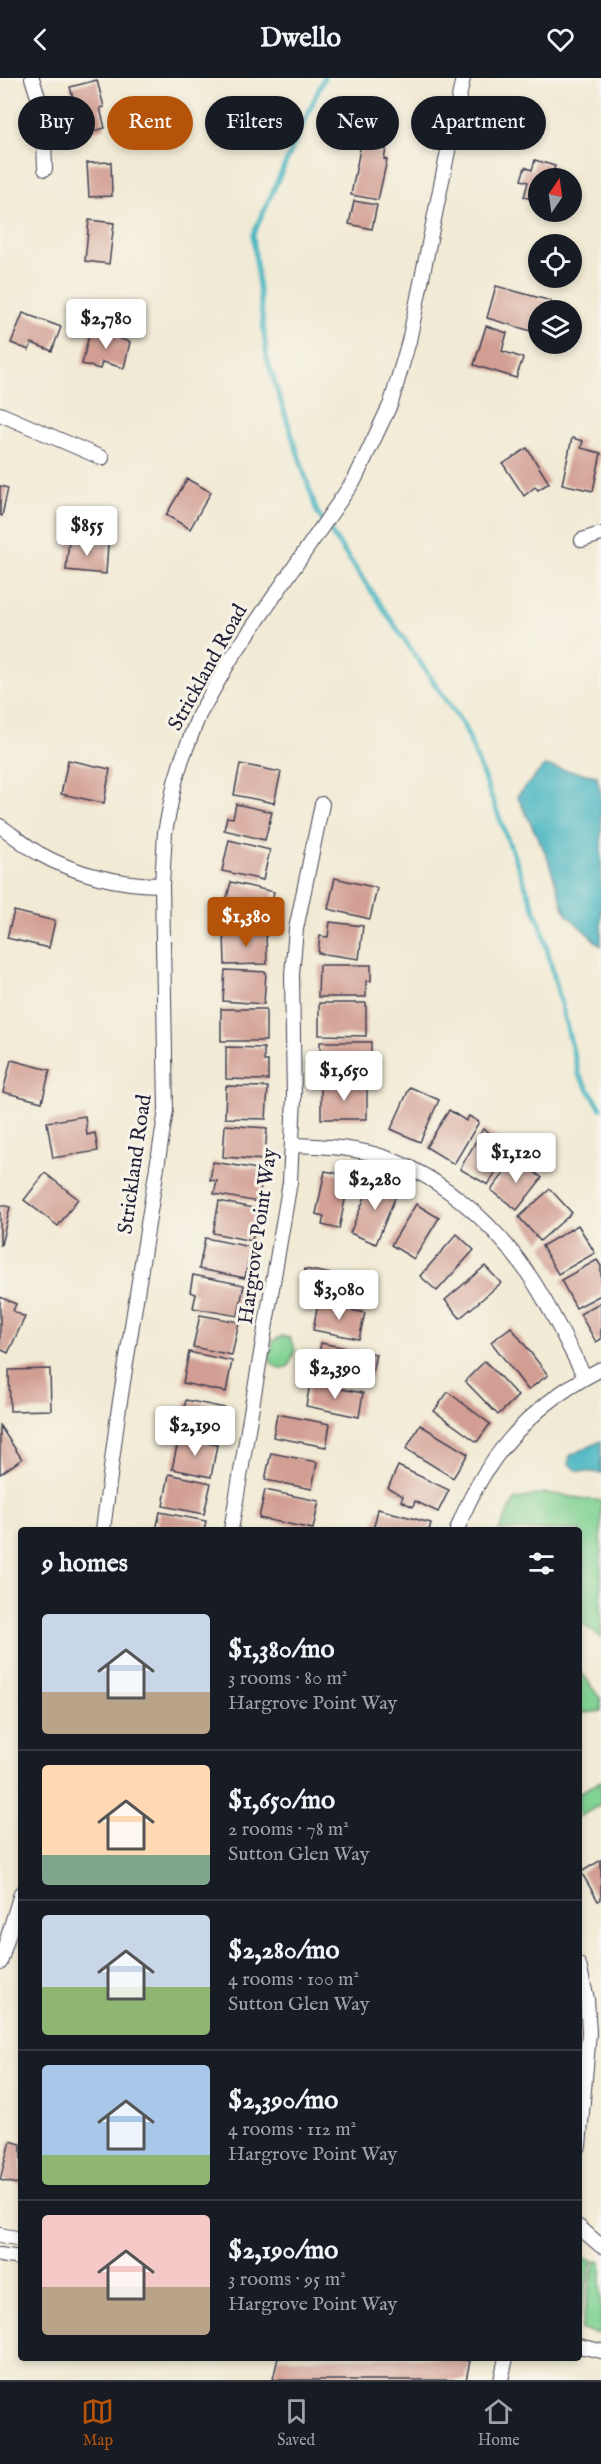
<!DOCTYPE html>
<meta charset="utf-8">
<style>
body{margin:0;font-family:"IM FELL English",serif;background:#20242c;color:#f1f3f6;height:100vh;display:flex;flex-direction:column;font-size:22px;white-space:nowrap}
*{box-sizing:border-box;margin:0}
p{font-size:20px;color:#9ea1a6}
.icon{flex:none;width:33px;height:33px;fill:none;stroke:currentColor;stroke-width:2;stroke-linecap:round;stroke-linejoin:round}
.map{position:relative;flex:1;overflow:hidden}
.drawer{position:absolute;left:18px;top:1449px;width:564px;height:834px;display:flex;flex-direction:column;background:#171b24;border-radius:6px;box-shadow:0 3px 9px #0003}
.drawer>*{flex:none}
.banner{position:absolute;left:18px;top:18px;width:566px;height:54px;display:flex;gap:12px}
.needle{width:39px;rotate:13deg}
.controls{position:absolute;left:528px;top:90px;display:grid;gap:12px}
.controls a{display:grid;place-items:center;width:54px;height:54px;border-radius:50%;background:#171b24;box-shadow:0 3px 9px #0003;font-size:30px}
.price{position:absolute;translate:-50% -51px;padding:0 14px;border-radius:6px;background:#fff;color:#222;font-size:20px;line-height:39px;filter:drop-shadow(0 2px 3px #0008)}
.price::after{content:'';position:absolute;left:50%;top:36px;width:18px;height:14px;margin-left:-9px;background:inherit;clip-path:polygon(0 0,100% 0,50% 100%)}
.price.current{background:#b45309;color:#fff}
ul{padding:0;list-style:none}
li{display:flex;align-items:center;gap:18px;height:150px;padding:0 24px}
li+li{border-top:2px solid #363941}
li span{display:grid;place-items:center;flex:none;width:168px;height:120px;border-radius:6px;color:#555}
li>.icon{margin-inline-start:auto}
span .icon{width:72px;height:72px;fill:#fffc;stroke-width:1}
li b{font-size:26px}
h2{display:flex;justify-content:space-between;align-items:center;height:72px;padding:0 24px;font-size:26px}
.pill{padding:0 21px;border-radius:27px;background:#171b24;box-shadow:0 3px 9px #0003;font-size:21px;line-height:54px}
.pill.current{background:#b45309;color:#fff}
header{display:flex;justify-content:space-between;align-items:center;height:78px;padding:0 24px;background:#171b24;font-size:27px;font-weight:700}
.menu{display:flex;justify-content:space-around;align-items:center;height:84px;border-top:2px solid #363941;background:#171b24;font-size:16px;color:#9ea1a6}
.menu a{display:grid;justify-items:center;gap:3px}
.menu .current{color:#b45309}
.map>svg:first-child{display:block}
.green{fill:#81d293;stroke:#527a67;stroke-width:1.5}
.water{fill:#47b5c1;stroke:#346c7e;stroke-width:1.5}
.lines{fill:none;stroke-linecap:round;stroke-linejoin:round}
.stream{stroke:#47b5c1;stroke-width:5}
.building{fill:#d29e93}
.minor-casing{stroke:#414052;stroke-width:16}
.minor{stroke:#fff;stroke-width:14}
.labels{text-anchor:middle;stroke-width:6;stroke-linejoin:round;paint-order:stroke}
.street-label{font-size:21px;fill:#22223b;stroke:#f7f3e8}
</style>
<header><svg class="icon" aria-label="back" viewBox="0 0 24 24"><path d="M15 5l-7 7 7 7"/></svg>Dwello<svg class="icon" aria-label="heart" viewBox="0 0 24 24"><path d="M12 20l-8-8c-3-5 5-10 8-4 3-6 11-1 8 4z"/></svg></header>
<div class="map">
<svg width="601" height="2302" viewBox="0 0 601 2302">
<rect width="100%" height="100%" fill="#f7f3e8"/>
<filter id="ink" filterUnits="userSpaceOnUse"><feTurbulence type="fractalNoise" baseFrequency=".0167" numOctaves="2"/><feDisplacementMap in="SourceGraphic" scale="12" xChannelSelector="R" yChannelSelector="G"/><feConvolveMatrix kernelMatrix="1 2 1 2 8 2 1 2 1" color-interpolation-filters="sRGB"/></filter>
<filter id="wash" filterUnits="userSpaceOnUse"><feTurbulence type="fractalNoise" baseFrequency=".008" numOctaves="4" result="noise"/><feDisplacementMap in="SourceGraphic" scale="24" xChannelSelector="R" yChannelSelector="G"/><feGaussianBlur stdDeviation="1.35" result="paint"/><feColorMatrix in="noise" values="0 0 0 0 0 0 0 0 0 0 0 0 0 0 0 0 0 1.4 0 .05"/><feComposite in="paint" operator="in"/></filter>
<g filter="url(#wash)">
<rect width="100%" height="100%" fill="#f1ead4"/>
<!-- green -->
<g class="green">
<polygon points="282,1258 290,1260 295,1272 289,1288 280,1291 271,1285 270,1276 273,1263"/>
<polygon points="545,1415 601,1423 601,1560 579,1543 579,1452 499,1452 515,1422"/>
<path d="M579,1593C587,1598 591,1611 601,1621V1633L585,1635L579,1633Z"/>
<polygon points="601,1703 601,1726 579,1739 579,1715"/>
<polygon points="579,2179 592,2182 579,2240"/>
<polygon points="595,2183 601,2184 601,2256 581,2252"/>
</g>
<!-- water -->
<g class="water">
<polygon points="544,688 597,698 601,718 601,868 566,836 546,776 517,718"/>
<polygon points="601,1363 601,1395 578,1393 569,1386 569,1380 571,1377"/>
</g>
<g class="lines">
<!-- stream -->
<polyline class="stream" points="324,0 253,157 267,281 317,434 465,650 542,851 579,997 601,1030"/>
</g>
<g id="blocks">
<!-- building -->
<g class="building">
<polygon points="97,2 104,29 100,30 105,50 83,56 70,9"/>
<polygon points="362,61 387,67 384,81 387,82 378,122 351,117"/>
<polygon points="535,82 555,88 551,100 538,100 538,123 524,119 528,104 521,102 525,89 532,92"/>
<polygon points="111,84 112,118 89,119 87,85"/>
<polygon points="354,123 377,127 372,151 349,146"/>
<polygon points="89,142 114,145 109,186 85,183"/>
<polygon points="496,208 551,223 548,232 538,232 538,255 487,240"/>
<polygon points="23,235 61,249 52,273 32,265 29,272 11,265"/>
<polygon points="486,248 507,255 502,273 523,280 516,300 474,287"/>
<polygon points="108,251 118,254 117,260 130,264 124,290 102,284 100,291 82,286 90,253 107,257"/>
<polygon points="572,360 583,363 581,370 601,375 593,413 562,406"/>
<polygon points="527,370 549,405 538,412 535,409 524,418 503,386"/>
<polygon points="187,401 211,414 190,451 166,437"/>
<polygon points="0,408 8,410 2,438 0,437"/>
<polygon points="69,462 108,466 106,496 66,492"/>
<polygon points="68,682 110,691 104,725 61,716"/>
<polygon points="240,686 281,694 274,725 234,717"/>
<polygon points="236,726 272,734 265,762 224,752 227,739 233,740"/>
<polygon points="229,762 270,772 263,802 222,793"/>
<polygon points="335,800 377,810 370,841 328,831"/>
<polygon points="231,804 274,814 267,845 223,835"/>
<polygon points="14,833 55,843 49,870 7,860"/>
<polygon points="330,844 363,848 359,881 318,875 320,858 328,859"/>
<polygon points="266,854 267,886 225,887 224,855"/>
<polygon points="319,887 371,887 371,903 366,903 366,919 318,919"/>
<polygon points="225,892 266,894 264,926 223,923"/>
<polygon points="319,925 366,925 366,958 319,957"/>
<rect x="221" y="931" width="45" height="32"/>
<polygon points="320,964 371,964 371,981 365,981 366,996 320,996"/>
<polygon points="226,969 264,970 264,983 268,983 268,1002 226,1001"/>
<polygon points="11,982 50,992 42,1024 3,1014"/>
<polygon points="226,1008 268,1009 266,1041 225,1040"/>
<rect x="321" y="1008" width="46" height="33"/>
<polygon points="410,1009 439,1022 420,1064 391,1051"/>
<polygon points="449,1032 466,1043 469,1038 479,1044 454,1086 426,1069"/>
<polygon points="85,1038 87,1057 95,1055 98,1073 53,1080 47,1044"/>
<polygon points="225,1047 267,1050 265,1082 223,1079"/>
<polygon points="483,1051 511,1067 488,1107 460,1091"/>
<polygon points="516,1080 542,1100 517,1132 491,1112"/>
<polygon points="213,1084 264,1092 258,1124 214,1116 217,1103 210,1102"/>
<polygon points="325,1093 350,1098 339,1151 322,1147 324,1138 316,1136"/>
<polygon points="45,1095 78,1121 58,1148 24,1122"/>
<polygon points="373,1100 399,1110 376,1166 350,1155"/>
<polygon points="550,1111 572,1135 540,1163 519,1139"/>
<polygon points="219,1123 258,1131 252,1163 213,1155"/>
<polygon points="416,1126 439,1140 414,1181 391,1167"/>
<polygon points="0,1127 10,1129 1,1167 0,1167"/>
<polygon points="578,1147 595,1175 558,1196 542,1168"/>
<polygon points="457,1156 474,1172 437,1213 420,1198"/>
<polygon points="205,1160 251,1169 245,1200 199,1191"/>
<polygon points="597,1182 601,1188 601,1217 576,1230 561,1202"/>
<polygon points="485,1188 501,1205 460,1240 445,1222"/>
<polygon points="305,1191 358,1201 354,1224 301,1214"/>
<polygon points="193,1197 244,1207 238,1238 193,1230 196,1216 190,1214"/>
<polygon points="0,1219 16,1226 13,1233 25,1239 8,1275 0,1271"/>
<polygon points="601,1224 601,1261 596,1264 580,1236"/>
<polygon points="318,1225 365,1235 359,1261 313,1252"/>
<polygon points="200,1237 239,1244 232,1277 193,1269"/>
<polygon points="511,1249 548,1297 528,1312 491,1264"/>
<polygon points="321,1265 376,1276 371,1300 316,1290"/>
<polygon points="189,1274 232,1283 226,1314 183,1305"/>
<polygon points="485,1283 518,1318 498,1337 465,1303"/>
<polygon points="50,1291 51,1332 10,1333 9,1292"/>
<polygon points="310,1305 363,1315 359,1339 306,1328"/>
<polygon points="448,1314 490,1346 477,1364 434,1333"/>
<polygon points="186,1322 225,1330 219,1357 180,1350"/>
<polygon points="277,1336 330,1346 326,1369 273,1359"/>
<polygon points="420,1347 468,1376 453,1400 406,1371"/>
<polygon points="0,1348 22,1381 0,1396"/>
<polygon points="179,1359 217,1367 211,1399 172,1391"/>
<polygon points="271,1375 317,1384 312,1411 265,1402"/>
<polygon points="398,1388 449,1412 438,1434 415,1423 413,1429 401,1423 403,1418 388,1410"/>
<polygon points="169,1396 211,1405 204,1436 163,1428"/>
<polygon points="265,1412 319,1423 313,1451 259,1440"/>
<polygon points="378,1431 431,1445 429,1452 373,1452"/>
<polygon points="160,1434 206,1443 204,1452 156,1452"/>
<polygon points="601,1782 601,1821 598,1823 581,1794"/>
<polygon points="10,2063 21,2066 21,2107 0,2102"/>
<polygon points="278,2280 455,2280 470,2283 466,2302 277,2302 273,2301"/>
</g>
</g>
</g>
<g filter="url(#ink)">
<use href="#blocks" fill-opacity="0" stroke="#414052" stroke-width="1.5"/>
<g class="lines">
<defs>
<g id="minor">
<polyline points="32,0 43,35 45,91"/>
<polyline points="0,336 102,380"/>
<polyline points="582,462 601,456"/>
<path d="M0,748C13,757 25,767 38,775C75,796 120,807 162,807"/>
<path d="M292,1067C319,1068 347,1069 374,1076C435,1093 492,1143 527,1194C550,1227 566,1264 585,1299"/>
<polyline points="103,1452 118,1336 166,1032 162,807 165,754 175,704 182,681 199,637 230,582 355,401 391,325 409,263 463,0"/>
<polyline points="231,1452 290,1104 294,1020 292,896 296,851 322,726"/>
<path d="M457,1452C484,1379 532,1326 601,1291"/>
<polyline points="0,1885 21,1815"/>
<polyline points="579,1887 587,1921 589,1955 579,2068"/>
<polyline points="579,2149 601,2168"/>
<polyline points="0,2157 21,2161"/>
<polyline points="0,2177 21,2180"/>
<polyline points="579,2268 601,2273"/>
<polyline points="501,2302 506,2280"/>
</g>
</defs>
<!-- minor casing -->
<use href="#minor" class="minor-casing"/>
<!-- minor -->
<use href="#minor" class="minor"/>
</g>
</g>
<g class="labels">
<!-- street labels -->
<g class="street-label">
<text transform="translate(207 589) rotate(-61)" y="7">Strickland Road</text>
<text transform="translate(134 1086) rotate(-82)" y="7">Strickland Road</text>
<text transform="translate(257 1158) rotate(-82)" y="7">Hargrove Point Way</text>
</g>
</g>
</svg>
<div class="controls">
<a><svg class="needle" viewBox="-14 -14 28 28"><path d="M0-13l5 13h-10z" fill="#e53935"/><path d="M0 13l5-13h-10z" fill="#9ea1a6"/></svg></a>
<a><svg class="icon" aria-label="locate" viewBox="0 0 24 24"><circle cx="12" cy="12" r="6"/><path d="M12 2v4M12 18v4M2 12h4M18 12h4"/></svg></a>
<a><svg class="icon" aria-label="layers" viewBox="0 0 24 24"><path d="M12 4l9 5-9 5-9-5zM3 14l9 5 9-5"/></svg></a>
</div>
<b class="price" style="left:106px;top:272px">$2,780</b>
<b class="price" style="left:87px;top:479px">$855</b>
<b class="price current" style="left:246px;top:870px">$1,380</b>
<b class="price" style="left:344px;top:1024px">$1,650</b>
<b class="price" style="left:516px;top:1106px">$1,120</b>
<b class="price" style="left:375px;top:1133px">$2,280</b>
<b class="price" style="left:339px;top:1243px">$3,080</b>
<b class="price" style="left:335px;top:1322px">$2,390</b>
<b class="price" style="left:195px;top:1379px">$2,190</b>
<div class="banner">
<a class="pill">Buy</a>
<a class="pill current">Rent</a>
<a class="pill">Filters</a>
<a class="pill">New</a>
<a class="pill">Apartment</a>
</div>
<section class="drawer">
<h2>9 homes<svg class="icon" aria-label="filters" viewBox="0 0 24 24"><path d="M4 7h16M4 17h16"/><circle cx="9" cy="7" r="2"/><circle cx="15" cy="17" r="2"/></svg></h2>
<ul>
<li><span style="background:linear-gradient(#c9d6e8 65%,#b9a48a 0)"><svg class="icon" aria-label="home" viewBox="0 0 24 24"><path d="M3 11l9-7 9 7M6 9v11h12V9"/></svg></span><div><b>$1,380/mo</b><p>3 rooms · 80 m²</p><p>Hargrove Point Way</p></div></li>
<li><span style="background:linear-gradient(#ffd9b3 75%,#7fa58c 0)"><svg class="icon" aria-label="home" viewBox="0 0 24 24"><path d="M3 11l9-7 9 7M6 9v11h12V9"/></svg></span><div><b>$1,650/mo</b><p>2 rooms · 78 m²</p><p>Sutton Glen Way</p></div></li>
<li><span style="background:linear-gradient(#c9d6e8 60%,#8fb573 0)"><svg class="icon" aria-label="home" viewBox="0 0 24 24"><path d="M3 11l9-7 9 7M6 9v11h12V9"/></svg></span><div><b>$2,280/mo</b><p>4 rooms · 100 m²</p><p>Sutton Glen Way</p></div></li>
<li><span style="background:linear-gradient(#a9c7e8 75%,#8fb573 0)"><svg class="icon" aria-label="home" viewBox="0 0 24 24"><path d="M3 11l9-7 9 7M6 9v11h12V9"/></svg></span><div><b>$2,390/mo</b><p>4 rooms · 112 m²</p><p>Hargrove Point Way</p></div></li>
<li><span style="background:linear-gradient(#f6c9c9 60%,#b9a48a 0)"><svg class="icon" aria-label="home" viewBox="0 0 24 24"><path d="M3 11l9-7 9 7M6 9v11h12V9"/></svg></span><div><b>$2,190/mo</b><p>3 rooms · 95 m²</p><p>Hargrove Point Way</p></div></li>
</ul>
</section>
</div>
<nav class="menu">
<a class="current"><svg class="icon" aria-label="map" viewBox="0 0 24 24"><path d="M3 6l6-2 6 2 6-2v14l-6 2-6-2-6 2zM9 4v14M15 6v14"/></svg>Map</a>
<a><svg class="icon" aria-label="saved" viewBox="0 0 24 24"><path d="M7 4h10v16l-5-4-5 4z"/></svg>Saved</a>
<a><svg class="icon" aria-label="home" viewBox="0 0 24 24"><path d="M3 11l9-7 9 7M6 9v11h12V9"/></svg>Home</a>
</nav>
